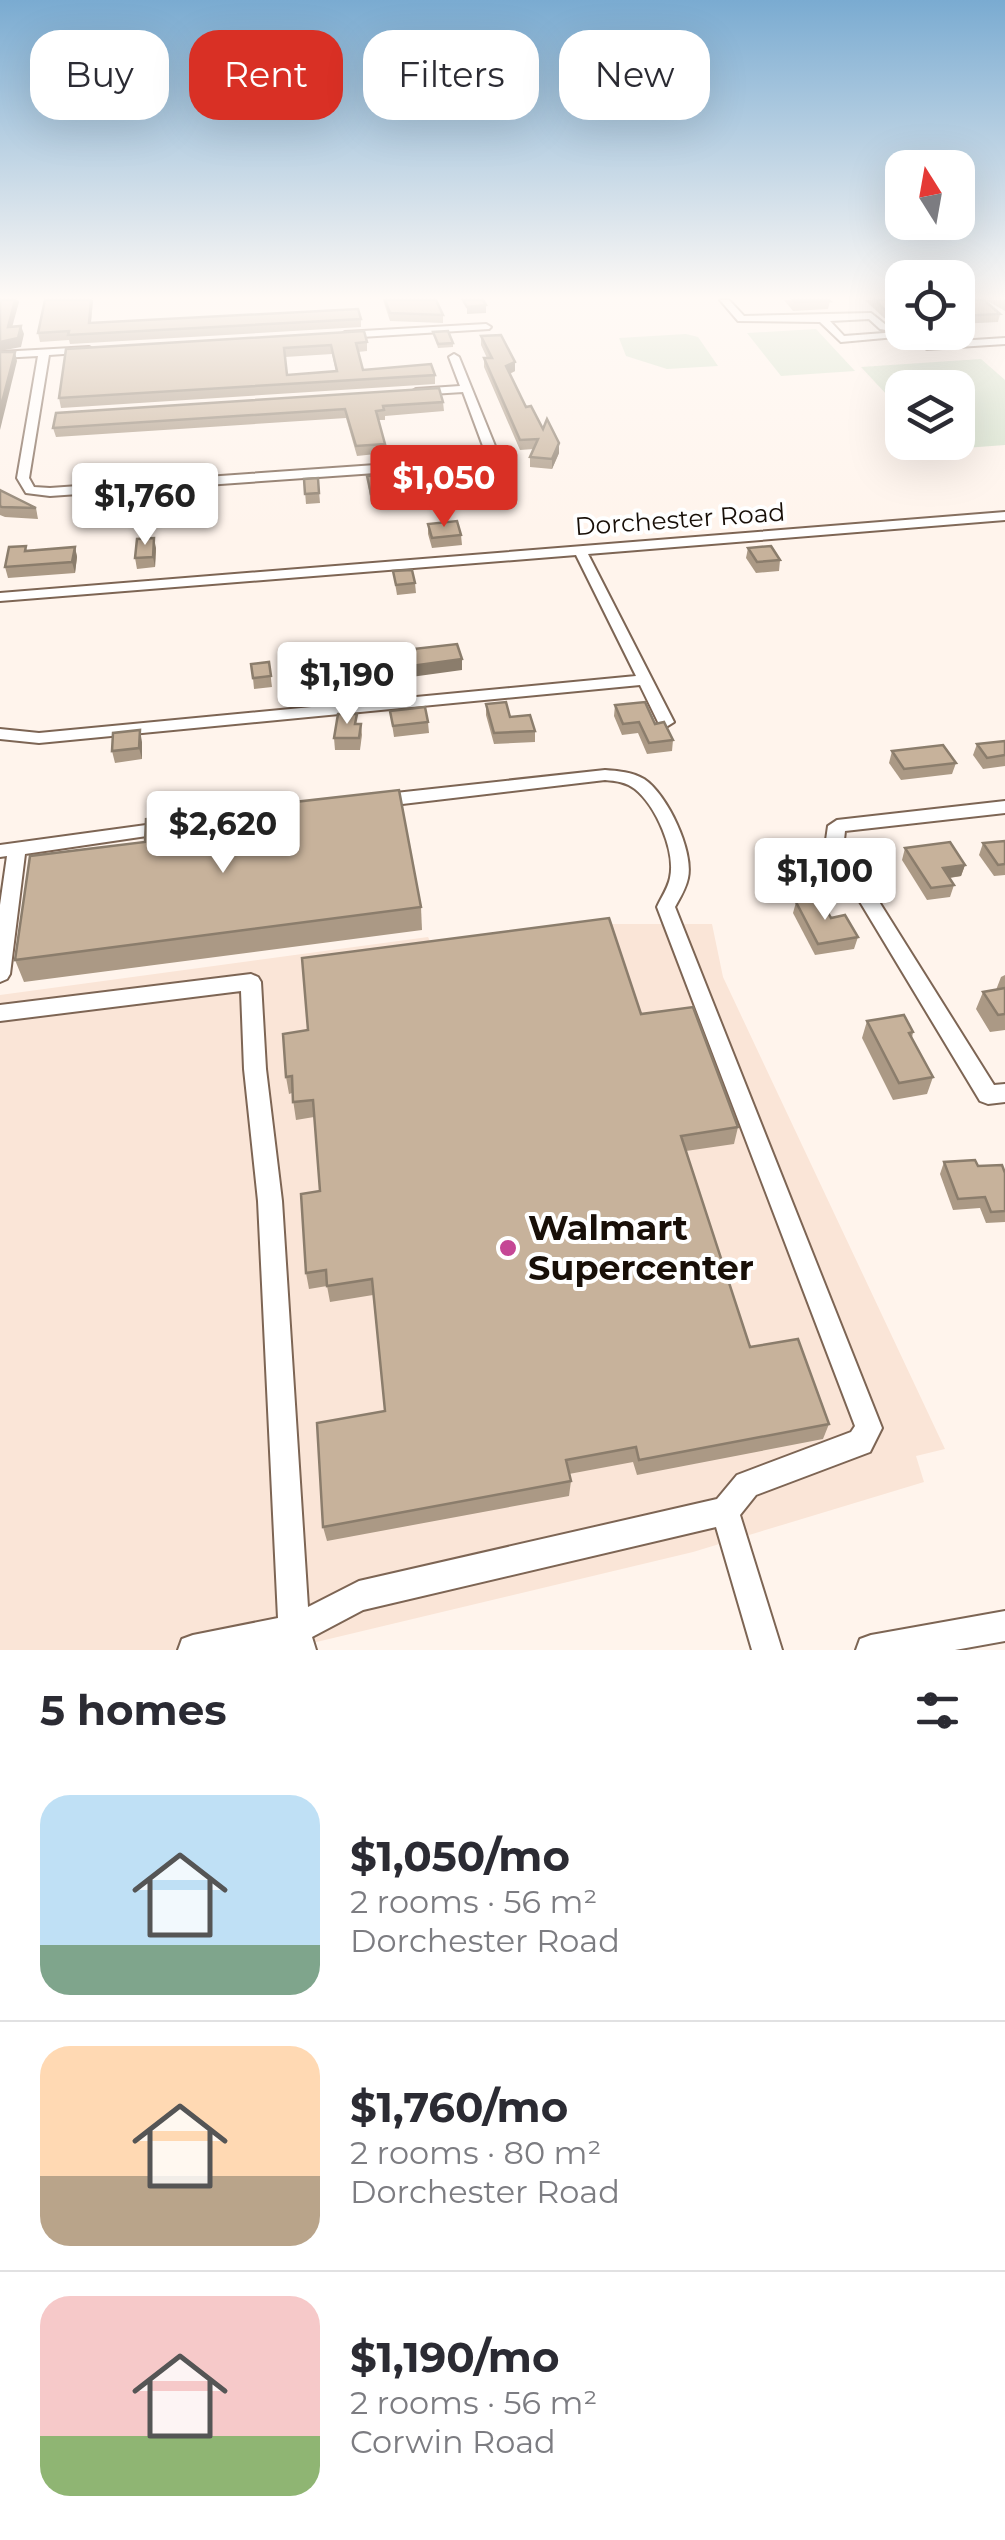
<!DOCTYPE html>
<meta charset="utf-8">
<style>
body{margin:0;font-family:Montserrat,sans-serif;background:#f2f2f3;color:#2b2b33;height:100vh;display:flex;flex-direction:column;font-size:38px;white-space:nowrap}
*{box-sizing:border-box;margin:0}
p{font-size:32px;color:#7c7c81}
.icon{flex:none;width:55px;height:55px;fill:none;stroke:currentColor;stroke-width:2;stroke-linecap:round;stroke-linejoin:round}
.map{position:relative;height:1650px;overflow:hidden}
.side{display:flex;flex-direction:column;background:#fff;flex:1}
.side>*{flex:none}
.hud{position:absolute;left:30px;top:30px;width:945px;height:90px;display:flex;gap:20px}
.needle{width:65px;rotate:349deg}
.fabs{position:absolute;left:885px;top:150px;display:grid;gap:20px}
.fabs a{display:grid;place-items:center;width:90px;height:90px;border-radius:20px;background:#fff;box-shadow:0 10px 40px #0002;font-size:50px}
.price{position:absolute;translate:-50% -85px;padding:0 22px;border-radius:10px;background:#fff;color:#222;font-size:32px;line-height:65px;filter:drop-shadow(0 2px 5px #0008)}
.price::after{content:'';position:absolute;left:50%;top:60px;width:30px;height:22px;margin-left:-15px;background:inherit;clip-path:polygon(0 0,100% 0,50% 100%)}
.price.selected{background:#d93025;color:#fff}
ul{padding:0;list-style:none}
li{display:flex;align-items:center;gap:30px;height:250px;padding:0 40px}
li+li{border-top:2px solid #e1e1e2}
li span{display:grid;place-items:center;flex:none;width:280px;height:200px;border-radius:30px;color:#555}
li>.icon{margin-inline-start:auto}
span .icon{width:120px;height:120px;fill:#fffc;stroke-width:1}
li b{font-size:42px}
h2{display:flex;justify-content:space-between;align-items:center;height:120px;padding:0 40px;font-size:42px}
.tag{padding:0 35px;border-radius:30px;background:#fff;box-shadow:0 10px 40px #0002;font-size:35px;line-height:90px}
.tag.selected{background:#d93025;color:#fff}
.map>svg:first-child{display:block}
.built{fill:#fae5d7}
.green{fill:#d4e2cc}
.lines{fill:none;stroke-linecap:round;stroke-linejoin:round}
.minor-casing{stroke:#7d6554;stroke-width:4}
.minor{fill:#fff;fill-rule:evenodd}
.wall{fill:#ab9985;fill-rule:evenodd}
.shaded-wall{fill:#8b7d6c}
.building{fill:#c7b29b;stroke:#8b7d6c;stroke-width:2.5;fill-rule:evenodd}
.poi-dot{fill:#c54795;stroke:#fff;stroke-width:4}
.labels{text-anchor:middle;stroke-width:8;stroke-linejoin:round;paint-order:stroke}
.far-street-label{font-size:25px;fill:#180f08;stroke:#fff}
.near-poi-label{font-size:35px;font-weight:bold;fill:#180f08;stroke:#fff;text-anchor:start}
</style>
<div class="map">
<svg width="1005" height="1650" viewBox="0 0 1005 1650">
<rect width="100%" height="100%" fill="#fff4ec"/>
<!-- built -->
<polygon class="built" points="604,924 712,924 723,977 945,1449 916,1456 924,1482 693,1552 283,1650 0,1650 0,995 428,937 433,947"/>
<!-- green -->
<g class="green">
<polygon points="816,329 855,371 781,376 747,333"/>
<polygon points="686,334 698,337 718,366 667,369 626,356 619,338"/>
<polygon points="981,359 1005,380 1005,445 938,450 931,443 958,442 958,388 902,388 902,411 861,367"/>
</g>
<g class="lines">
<defs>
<g id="minor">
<path d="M720,300H729L744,316L871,313L886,325L902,327V332H950L841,342L820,322L738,321ZM869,319L880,329L898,332L844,336L830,321Z"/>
<polygon points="486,324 491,327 489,329 345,338 340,335 345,332"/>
<polygon points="1005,338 1005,344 927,349 922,346 927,343"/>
<polygon points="89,347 94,350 93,352 49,355 29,478 34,487 50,488 447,460 479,454 483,446 463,392 416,395 411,392 416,389 460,386 449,357 454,354 459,357 495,446 487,459 447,468 50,496 26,493 17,478 38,356 0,358 0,352"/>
<polygon points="1005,512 1005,520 588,554 674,722 666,727 658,722 640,685 39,743 0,739 0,729 39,733 636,676 576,555 0,601 0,593"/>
<path d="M605,770C618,771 632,772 644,779C667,794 694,851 688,878C686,888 680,898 675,907L882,1428L870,1452L756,1495L740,1515L782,1650H752L716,1527L363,1610L312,1637L316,1650H178L182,1639L193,1635L278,1618L258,1201L244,1069L241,991L0,1021V1005L251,974L258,977L261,982L266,1069L282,1201L308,1607L359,1581L717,1499L737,1475L851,1432L855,1426L657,907C661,898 668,888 670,878C676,851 656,806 635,789C626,782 616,781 605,780L377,807L368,801L377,795Z"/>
<polygon points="1005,801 1005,813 845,831 844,840 851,857 994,1085 1005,1084 1005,1102 988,1104 980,1101 833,857 826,840 828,826 837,820"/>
<polygon points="168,822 174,824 177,828 174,832 25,854 10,974 7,979 0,982 0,905 7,856 0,857 0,845"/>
<polygon points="1005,1611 1005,1641 955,1650 856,1650 860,1639 871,1635"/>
</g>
</defs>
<!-- minor casing -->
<use href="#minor" class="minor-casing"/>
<!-- minor -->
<use href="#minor" class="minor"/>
</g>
<!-- wall -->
<g class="wall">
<polygon points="45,300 93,300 91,323 361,319 361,327 70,344 69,340 40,342 38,333"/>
<polygon points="383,300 436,300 443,315 443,323 390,321"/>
<polygon points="784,300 830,301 828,309 793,311"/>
<polygon points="865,300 902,300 902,323 884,318"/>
<polygon points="958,300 984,301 1000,314 998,322 958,324"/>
<polygon points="986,300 1005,300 1005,311"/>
<polygon points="433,332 453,343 453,347 438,348"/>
<polygon points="481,336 515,371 510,374 526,407 559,453 552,469 530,467 530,457 534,449 520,450 484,367 484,358 487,358 481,345"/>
<path d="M367,342V351L358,352L363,370L435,375V384L61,408L59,398L66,349ZM332,354L336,371L287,375L285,357Z"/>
<polygon points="443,402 444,411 385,416 385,420 378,420 385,444 385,453 357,456 346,418 56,437 53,428"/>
<polygon points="367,476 385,493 386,503 371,504"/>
<polygon points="318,478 320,503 306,504 304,479"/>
<polygon points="0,490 36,508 38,519 5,517 0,515"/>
<polygon points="428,524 461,535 462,545 432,548 428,534"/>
<polygon points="75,547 77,557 75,573 8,578 5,567 27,551"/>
<polygon points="156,548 155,567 137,569 135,558"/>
<polygon points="748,548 780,560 779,571 756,573 746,558"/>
<polygon points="393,571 415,583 416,593 397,595"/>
<polygon points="269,662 272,687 254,689 253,678"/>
<polygon points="486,704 535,731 535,742 494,744 486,715"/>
<polygon points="615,705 655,724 673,740 672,751 647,754 638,733 622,735 614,716"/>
<polygon points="390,711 428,722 429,733 394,737"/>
<polygon points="358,724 361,724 362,735 360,750 335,750 334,738"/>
<polygon points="1005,741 1005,766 983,769 973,755 977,744"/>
<polygon points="142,742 142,759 115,763 112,751"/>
<polygon points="892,751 956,763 952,774 901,780 889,763"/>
<polygon points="1005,841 1005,875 994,876 979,855 983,843"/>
<polygon points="145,842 421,907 422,930 24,982 15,960"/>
<polygon points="905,848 965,865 961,876 950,878 954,885 950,897 927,900 902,860"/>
<polygon points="796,902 831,918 858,937 854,949 815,955 793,913"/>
<polygon points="1005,975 1005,1030 990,1032 976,1009 983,992 996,990 1001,977"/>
<polygon points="641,1014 738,1127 734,1144 686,1151 750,1347 829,1424 823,1439 637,1475 633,1462 569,1474 571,1481 569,1496 327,1541 323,1527 385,1411 373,1295 330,1302 327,1286 309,1289 306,1273 320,1191 314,1117 296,1120 292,1093 289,1094 286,1077"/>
<polygon points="867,1021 913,1032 912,1038 933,1077 927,1094 893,1100 862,1038"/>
<polygon points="944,1162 978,1166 1005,1173 1005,1222 986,1223 980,1208 953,1210 940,1174"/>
</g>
<!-- shaded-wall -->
<g class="shaded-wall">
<polygon points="15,300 18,300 19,302 10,335 8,327"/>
<polygon points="91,300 93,300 90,331 89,323"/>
<polygon points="486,305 486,313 467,314 467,307"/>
<polygon points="21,326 24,334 21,347 0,351 0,342"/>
<polygon points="15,352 17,361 0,430 0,410"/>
<polygon points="515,362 515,371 506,375 506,366"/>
<polygon points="559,443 559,453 552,469 552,459"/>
<polygon points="154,538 156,548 155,567 153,557"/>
<polygon points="75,547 77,557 75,573 72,562"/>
<polygon points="462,659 462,670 382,681 382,670"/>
<polygon points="140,730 142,742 142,759 139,748"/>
<polygon points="965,865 961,876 939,879 943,868"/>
</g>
<!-- building -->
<g class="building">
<polygon points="0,300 15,300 8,327 21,326 18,338 0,342"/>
<polygon points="45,300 91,300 89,323 358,309 361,319 68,335 69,331 38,333"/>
<polygon points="385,300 436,300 443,315 390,313"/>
<polygon points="463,300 483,300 486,305 467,307"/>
<polygon points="793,300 829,300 830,301 795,302"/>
<polygon points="875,300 902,300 902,314 885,310"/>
<polygon points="958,300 984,300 1000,314 958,316"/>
<path d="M364,331L367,342L356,343L363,370L431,364L435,375L59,398L66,349ZM331,345L337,371L287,375L284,348Z"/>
<polygon points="448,331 453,343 438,344 433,332"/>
<polygon points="501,335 515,362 506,366 526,407 531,406 543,429 547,419 559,443 552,459 530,457 538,439 520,440 484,358 492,358 481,336"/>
<polygon points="0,352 15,352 0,410"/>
<polygon points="439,388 443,402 383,406 384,410 376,411 385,444 356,446 345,409 53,428 56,413"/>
<polygon points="381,475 385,493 371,494 367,476"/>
<polygon points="318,478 319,493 305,494 304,479"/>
<polygon points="0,490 36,508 2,507 0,506"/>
<polygon points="457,521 461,535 432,538 428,524"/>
<polygon points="154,538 153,557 135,558 137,539"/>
<polygon points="26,546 25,551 75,547 72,562 5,567 9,547"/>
<polygon points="771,546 780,560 757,562 748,548"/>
<polygon points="412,570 415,583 396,585 393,571"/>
<polygon points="457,644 462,659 382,670 378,653"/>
<polygon points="269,662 271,676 253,678 251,664"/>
<polygon points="506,702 510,717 530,715 535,731 494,733 486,704"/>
<polygon points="645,702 655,724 664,722 673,740 649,743 639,722 623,724 615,705"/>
<polygon points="425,707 428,722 393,726 390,711"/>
<polygon points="338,714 357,714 355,724 361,724 359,738 334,738"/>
<polygon points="140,730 139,748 112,751 113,733"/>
<polygon points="1005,741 1005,755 987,758 977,744"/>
<polygon points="943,745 956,763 904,769 892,751"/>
<polygon points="399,790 421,907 15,960 30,856 145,842 146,819"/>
<polygon points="1005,841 1005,864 998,865 983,843"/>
<polygon points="950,842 965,865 943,868 954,885 931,888 905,848"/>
<polygon points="820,898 831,918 845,915 858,937 818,944 796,902"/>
<polygon points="609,918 641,1014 693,1007 738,1127 681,1136 750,1347 798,1339 829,1424 639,1460 636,1447 566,1460 571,1481 323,1527 317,1423 385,1411 372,1279 327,1286 326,1270 306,1273 301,1194 320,1191 313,1100 293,1102 292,1076 286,1077 283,1034 308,1030 302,958"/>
<polygon points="1005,988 1005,1014 998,1015 983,992"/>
<polygon points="904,1015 913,1032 909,1033 933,1077 899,1083 867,1021"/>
<polygon points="975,1160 978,1166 1002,1165 1005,1173 1005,1211 991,1212 985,1197 958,1199 944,1162"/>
</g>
<!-- sky -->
<linearGradient id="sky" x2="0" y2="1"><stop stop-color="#7aabd1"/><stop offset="0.56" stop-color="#fffaf6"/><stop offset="1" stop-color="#fffaf6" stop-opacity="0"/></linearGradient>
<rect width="1005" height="531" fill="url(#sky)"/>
<!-- markers -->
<circle class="poi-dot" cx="508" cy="1248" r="10"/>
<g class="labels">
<!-- far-street labels -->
<g class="far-street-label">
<text transform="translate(680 519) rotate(-4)" y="9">Dorchester Road</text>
</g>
<!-- near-poi labels -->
<g class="near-poi-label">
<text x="528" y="1240">Walmart<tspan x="528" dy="40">Supercenter</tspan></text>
</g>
</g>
</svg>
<div class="fabs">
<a><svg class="needle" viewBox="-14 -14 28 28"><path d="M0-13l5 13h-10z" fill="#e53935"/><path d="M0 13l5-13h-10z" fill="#7c7c81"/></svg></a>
<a><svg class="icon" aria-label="locate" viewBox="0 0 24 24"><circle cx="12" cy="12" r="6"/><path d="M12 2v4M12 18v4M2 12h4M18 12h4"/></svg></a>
<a><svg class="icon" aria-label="layers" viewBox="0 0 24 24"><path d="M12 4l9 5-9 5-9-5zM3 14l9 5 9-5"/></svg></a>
</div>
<b class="price selected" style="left:444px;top:530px">$1,050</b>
<b class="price" style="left:145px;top:548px">$1,760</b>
<b class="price" style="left:347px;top:727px">$1,190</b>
<b class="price" style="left:223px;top:876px">$2,620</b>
<b class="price" style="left:825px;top:923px">$1,100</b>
<div class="hud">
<a class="tag">Buy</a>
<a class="tag selected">Rent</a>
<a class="tag">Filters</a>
<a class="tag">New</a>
</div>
</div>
<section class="side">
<h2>5 homes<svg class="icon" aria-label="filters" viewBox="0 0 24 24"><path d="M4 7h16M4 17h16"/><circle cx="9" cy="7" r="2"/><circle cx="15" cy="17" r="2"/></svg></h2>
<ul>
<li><span style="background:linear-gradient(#bfe0f5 75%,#7fa58c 0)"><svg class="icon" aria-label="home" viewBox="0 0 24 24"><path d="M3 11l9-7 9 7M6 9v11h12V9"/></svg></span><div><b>$1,050/mo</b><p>2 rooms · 56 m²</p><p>Dorchester Road</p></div></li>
<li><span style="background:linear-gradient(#ffd9b3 65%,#b9a48a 0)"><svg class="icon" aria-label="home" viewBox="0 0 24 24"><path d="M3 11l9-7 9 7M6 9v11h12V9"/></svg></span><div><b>$1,760/mo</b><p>2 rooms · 80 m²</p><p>Dorchester Road</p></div></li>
<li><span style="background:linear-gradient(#f6c9c9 70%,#8fb573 0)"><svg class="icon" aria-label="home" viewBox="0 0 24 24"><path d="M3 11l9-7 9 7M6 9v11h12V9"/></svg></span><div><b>$1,190/mo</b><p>2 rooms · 56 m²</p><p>Corwin Road</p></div></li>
</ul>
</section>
